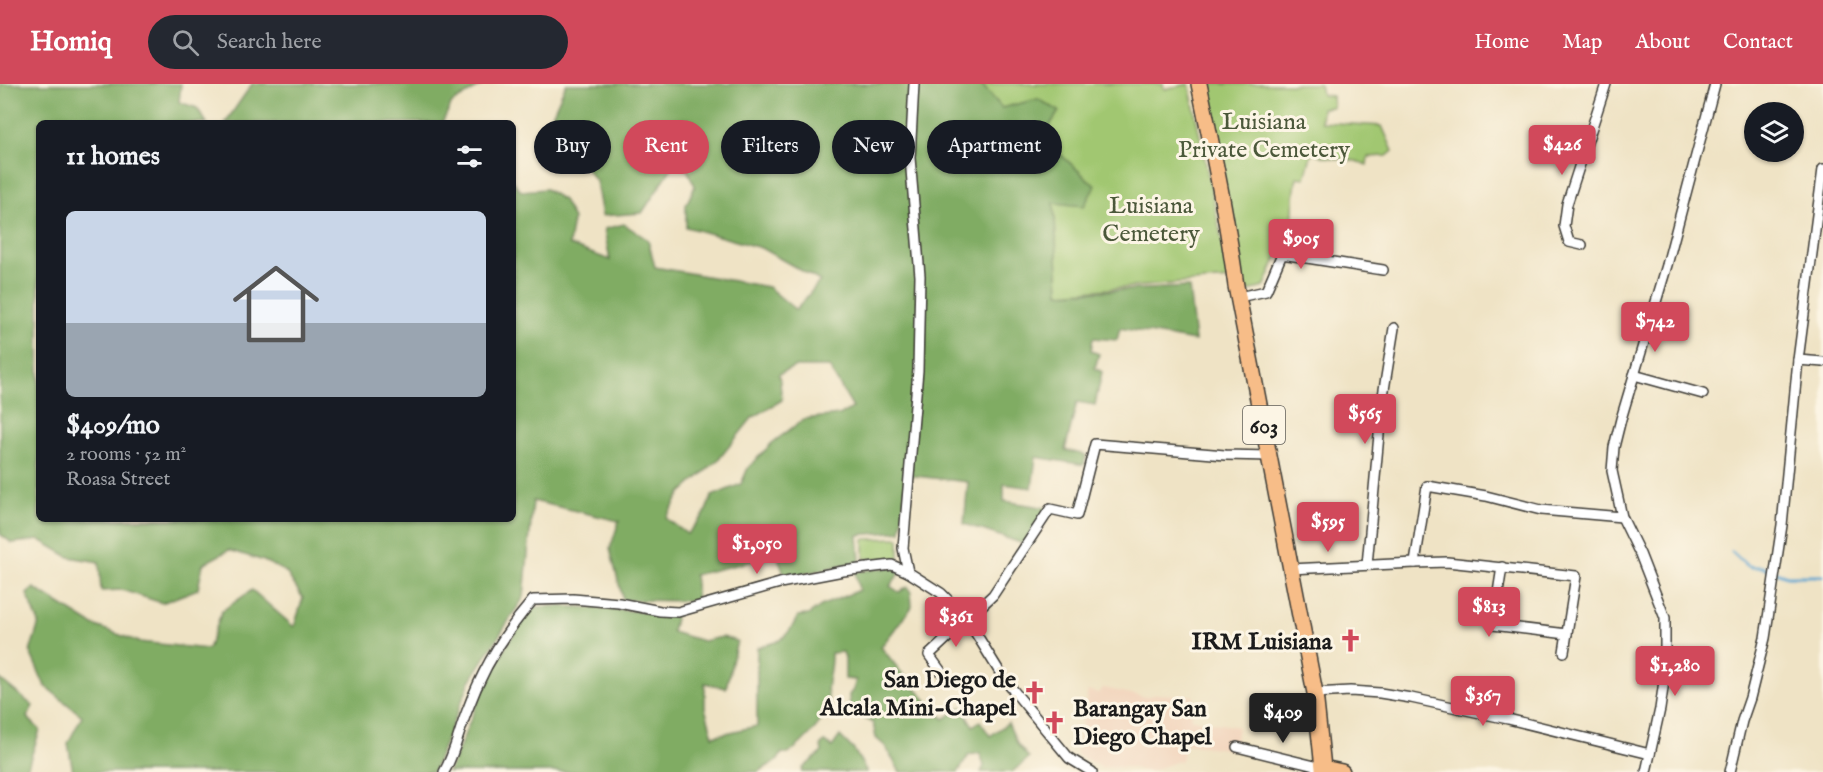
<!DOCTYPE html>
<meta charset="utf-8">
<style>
body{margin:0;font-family:"IM FELL English",serif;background:#242831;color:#f1f3f6;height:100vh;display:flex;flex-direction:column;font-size:22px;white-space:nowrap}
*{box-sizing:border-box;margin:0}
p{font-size:20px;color:#9ea1a6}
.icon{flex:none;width:33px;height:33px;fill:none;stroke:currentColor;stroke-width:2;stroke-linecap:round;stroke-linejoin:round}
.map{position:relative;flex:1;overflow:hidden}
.details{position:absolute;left:36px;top:36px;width:480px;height:402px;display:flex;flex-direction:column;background:#171b24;border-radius:9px;box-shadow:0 2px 4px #0004}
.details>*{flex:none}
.guide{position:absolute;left:534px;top:36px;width:570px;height:54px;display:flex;gap:12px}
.buttons{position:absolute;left:1744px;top:18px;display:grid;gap:12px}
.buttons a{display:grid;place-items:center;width:60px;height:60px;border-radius:50%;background:#171b24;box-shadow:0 2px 4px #0004;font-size:30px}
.price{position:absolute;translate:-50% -51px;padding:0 14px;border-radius:6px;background:#d1495b;color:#fff;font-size:20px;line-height:39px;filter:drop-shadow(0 2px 3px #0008)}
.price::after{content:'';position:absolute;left:50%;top:36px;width:18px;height:14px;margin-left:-9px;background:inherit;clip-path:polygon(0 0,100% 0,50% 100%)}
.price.selected{background:#222;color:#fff}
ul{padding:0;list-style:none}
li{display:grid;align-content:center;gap:12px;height:318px;padding:0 30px}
li span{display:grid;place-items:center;height:186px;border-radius:9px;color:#555}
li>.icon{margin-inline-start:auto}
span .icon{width:108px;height:108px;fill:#fffc;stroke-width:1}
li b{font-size:26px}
h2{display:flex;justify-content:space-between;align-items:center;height:72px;padding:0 30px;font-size:26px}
.chip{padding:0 21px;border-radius:27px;background:#171b24;box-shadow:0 2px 4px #0004;font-size:21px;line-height:54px}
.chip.selected{background:#d1495b;color:#fff}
header{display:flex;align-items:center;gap:36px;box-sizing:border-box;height:84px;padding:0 30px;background:#d1495b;color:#fff}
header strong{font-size:28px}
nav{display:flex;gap:33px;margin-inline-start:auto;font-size:21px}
.search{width:420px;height:54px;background:#242831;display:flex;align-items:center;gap:15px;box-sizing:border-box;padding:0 21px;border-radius:33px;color:#9ea1a6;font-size:22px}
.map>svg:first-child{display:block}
.built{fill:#f2d5bd}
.green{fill:#a1c771;stroke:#5e7246;stroke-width:1.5}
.forest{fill:#80ac63;stroke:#4e6440;stroke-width:1.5;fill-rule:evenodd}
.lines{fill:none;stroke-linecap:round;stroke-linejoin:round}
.stream{stroke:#59a4d1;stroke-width:3}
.street-casing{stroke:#3c3a35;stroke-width:12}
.primary-casing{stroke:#3c3a35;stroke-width:18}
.street{stroke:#fff;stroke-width:9}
.primary{stroke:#f7bd88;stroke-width:15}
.labels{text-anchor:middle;stroke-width:6;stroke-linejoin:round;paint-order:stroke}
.shield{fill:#fcf5e5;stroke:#5f5d58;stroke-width:1.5}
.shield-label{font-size:22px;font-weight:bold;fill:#1c1c1c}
.park-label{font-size:24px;fill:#4b583a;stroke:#fcf5e5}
.poi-label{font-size:24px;font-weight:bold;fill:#1c1c1c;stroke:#fcf5e5;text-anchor:end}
</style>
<header>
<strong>Homiq</strong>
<div class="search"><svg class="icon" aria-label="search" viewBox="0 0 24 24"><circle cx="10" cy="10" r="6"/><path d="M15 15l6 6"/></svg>Search here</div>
<nav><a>Home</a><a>Map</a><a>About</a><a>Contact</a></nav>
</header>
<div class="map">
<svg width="1823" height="688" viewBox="0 0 1823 688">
<rect width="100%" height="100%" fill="#fcf5e5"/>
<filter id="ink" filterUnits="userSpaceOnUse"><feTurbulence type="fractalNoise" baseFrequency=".0167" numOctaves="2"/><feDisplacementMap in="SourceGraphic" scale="12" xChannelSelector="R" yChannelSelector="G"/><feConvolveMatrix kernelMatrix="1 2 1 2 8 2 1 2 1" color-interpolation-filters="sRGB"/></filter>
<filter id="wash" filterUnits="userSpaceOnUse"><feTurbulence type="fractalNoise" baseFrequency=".008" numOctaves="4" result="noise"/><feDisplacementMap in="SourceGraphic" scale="24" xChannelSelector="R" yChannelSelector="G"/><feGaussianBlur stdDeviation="1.35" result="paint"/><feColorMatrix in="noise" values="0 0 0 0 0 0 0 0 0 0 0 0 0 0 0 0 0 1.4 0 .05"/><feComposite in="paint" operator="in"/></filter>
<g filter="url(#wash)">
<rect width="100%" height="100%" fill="#efe3c5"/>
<!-- built -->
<polygon class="built" points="1103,604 1146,613 1157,610 1194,612 1191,635 1238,643 1234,666 1185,660 1181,676 1149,688 1130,683 1101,683 1076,670 1088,607 1099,609"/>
<!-- green -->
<g class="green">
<polygon points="981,0 1163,0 1164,5 1189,0 1230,195 1059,209 1054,119 1095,102 1060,70 1045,49 1059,27 1038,15 1002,24"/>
<path d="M1204,0H1320L1322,11L1332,12L1333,23L1322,24L1321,38L1382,42L1393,67L1387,72L1368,73L1367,81L1356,77L1325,73L1312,68L1305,94L1297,93C1292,115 1295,135 1288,157H1284L1264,203L1244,208Z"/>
<polygon points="899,454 899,474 864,475 864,455"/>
</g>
<!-- forest -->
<g class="forest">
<path d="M0,0H181L179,18L197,24L207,39H39V435H513V97L521,107L546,105L563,116L573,135L569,161L610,176L604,145L624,140L648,156L655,183L768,203L796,226L820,197L761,164L686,143V121L695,102L687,86L673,82L642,129L602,132L596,97L582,80L571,71L536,67L566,0H981L1002,24L1038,15L1059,27L1045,49L1060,70L1095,102L1084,122L1054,119L1059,209L1189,203L1195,257L1120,244L1117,256L1093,254L1091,267L1099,270L1095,284L1102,288L1095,321L1077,318L1065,366L1086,371L1084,381L1036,373L1032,404L1004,400V417L1048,424L1024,460L964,440L968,398L907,391L901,447L858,451L860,477L786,494L777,471L694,491L697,517L623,516L610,465L619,437L533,417L524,513L470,597L433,688H73L68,659L82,632L45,602L30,568L39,539L27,510L34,504L93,541L139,558L208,565L222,527L252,506L294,543L303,514L286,488L264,477L229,466L203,480L198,505L162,519L122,506L101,507L99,478L69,473L40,456L12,459L0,450ZM794,283H829L853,324L839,331L804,335L772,359L748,384L741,400L712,412L704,431L687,450L666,434L681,409L719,375L752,334L782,316L779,290Z"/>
<polygon points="252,0 484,0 452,19 442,39 225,39"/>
<path d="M891,483L901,487L890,502L899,508L907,503L911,508L912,523L881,563L905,593L944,635L961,623L973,642L980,637L990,652L1008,639L1018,661L1029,674L1012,688H981L984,682L980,669L969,671L958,688H900L885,662L876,654L873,639L863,634L859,623L850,626L849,611L853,606L856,596L845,595V574L843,568L831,569C832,591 823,599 830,623C820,641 804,658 788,670L782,669L778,676L758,688H448C461,663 469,637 481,611C494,579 512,551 532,523C580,520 627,528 676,530L672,548L703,557L722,553L737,557L726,604L705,599V624L713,652L757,642V564C764,561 769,560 776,558C787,553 793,542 798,532L808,531L821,522L859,506L855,488Z"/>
<polygon points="0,595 33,622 27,633 40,646 26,688 0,688"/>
<polygon points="840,652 854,666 867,688 802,688 803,684 822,668 821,661 825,658 832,663"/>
</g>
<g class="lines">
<!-- stream -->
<polyline class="stream" points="1732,468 1746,481 1752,483 1762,483 1787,492 1823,492"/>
</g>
</g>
<g filter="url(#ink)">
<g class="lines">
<defs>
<g id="street">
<polyline points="1582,161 1569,158 1564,142 1567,120 1606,0"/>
<polyline points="1239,213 1266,207 1282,170 1383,186"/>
<polyline points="1798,276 1823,278"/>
<polyline points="1634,291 1703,310"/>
<polyline points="1415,479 1447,478 1576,492 1564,568"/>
<polyline points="1367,481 1382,318 1394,244"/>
<polyline points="1502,483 1493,541 1567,550"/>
<polyline points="1290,485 1415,479 1427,402 1486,412 1541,426 1622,433"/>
<polyline points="908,488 903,464 918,286 920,192 910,74 914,0"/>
<polyline points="945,593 929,571 993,511 1050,425 1077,431 1095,360 1225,371 1270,372"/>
<polyline points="1315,609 1350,607 1380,609 1411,614 1508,635 1650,670"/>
<polyline points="1237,663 1323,684 1323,686"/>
<path d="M444,688C455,669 459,647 467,627C482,586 505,548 533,516L573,515L619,519L660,527L678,528L780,499L843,487L892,481L908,488L941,509L967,535L1004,595L1069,674L1092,688"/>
<polyline points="1646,688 1660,625 1665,590 1665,534 1640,470 1622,433 1618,414 1612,387 1614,363 1621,335 1667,181 1715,0"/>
<polyline points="1730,688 1742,637 1750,614 1765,554 1782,441 1798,276 1823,85"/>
</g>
<path id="primary" d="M1199,0C1213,67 1227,134 1236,202L1315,609L1323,684L1342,688"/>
</defs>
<!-- street casing -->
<use href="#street" class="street-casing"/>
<!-- primary casing -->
<use href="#primary" class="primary-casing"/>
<!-- street -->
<use href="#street" class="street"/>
<!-- primary -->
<use href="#primary" class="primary"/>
</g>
</g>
<!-- icons -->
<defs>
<symbol id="church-bare" viewBox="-9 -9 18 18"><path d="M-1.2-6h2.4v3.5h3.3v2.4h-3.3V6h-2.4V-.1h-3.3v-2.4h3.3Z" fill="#d1495b" stroke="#fcf5e5" stroke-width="2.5" paint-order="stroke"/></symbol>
</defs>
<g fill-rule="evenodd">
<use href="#church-bare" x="1334" y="540" width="33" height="33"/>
<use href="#church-bare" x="1018" y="592" width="33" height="33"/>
<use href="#church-bare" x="1038" y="622" width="33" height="33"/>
</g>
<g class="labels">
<!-- shield labels -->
<rect class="shield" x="1243" y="322" width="42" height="38" rx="4.5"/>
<g class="shield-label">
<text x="1264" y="349">603</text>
</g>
<!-- park labels -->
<g class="park-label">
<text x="1264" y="45">Luisiana<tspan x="1264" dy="28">Private Cemetery</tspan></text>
<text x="1151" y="129">Luisiana<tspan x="1151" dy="28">Cemetery</tspan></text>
</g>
<!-- poi labels -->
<g class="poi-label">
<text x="1332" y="565">IRM Luisiana</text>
<text x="1016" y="603">San Diego de<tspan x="1016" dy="28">Alcala Mini-Chapel</tspan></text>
<text x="1073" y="632" text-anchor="start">Barangay San<tspan x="1073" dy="28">Diego Chapel</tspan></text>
</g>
</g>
</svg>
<div class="buttons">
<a><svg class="icon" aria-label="layers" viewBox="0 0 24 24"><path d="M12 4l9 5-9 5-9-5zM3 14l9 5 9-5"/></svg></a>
</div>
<b class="price" style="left:1562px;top:92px">$426</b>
<b class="price" style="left:1301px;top:186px">$905</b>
<b class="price" style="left:1655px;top:269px">$742</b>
<b class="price" style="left:1365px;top:361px">$565</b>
<b class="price" style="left:1328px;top:469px">$595</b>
<b class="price" style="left:757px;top:491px">$1,050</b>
<b class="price" style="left:1489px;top:554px">$813</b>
<b class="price" style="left:956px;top:564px">$361</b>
<b class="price" style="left:1675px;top:613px">$1,280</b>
<b class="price" style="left:1483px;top:643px">$367</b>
<b class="price selected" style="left:1283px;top:660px">$409</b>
<div class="guide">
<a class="chip">Buy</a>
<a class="chip selected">Rent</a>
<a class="chip">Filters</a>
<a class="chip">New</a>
<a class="chip">Apartment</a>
</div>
<section class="details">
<h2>11 homes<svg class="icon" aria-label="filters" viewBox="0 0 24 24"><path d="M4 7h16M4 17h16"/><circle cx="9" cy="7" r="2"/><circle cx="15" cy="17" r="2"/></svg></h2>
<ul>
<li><span style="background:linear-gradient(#c9d6e8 60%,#9aa5b1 0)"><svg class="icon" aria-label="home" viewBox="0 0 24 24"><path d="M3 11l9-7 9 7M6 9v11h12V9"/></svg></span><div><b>$409/mo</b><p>2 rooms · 52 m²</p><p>Roasa Street</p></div></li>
</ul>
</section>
</div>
